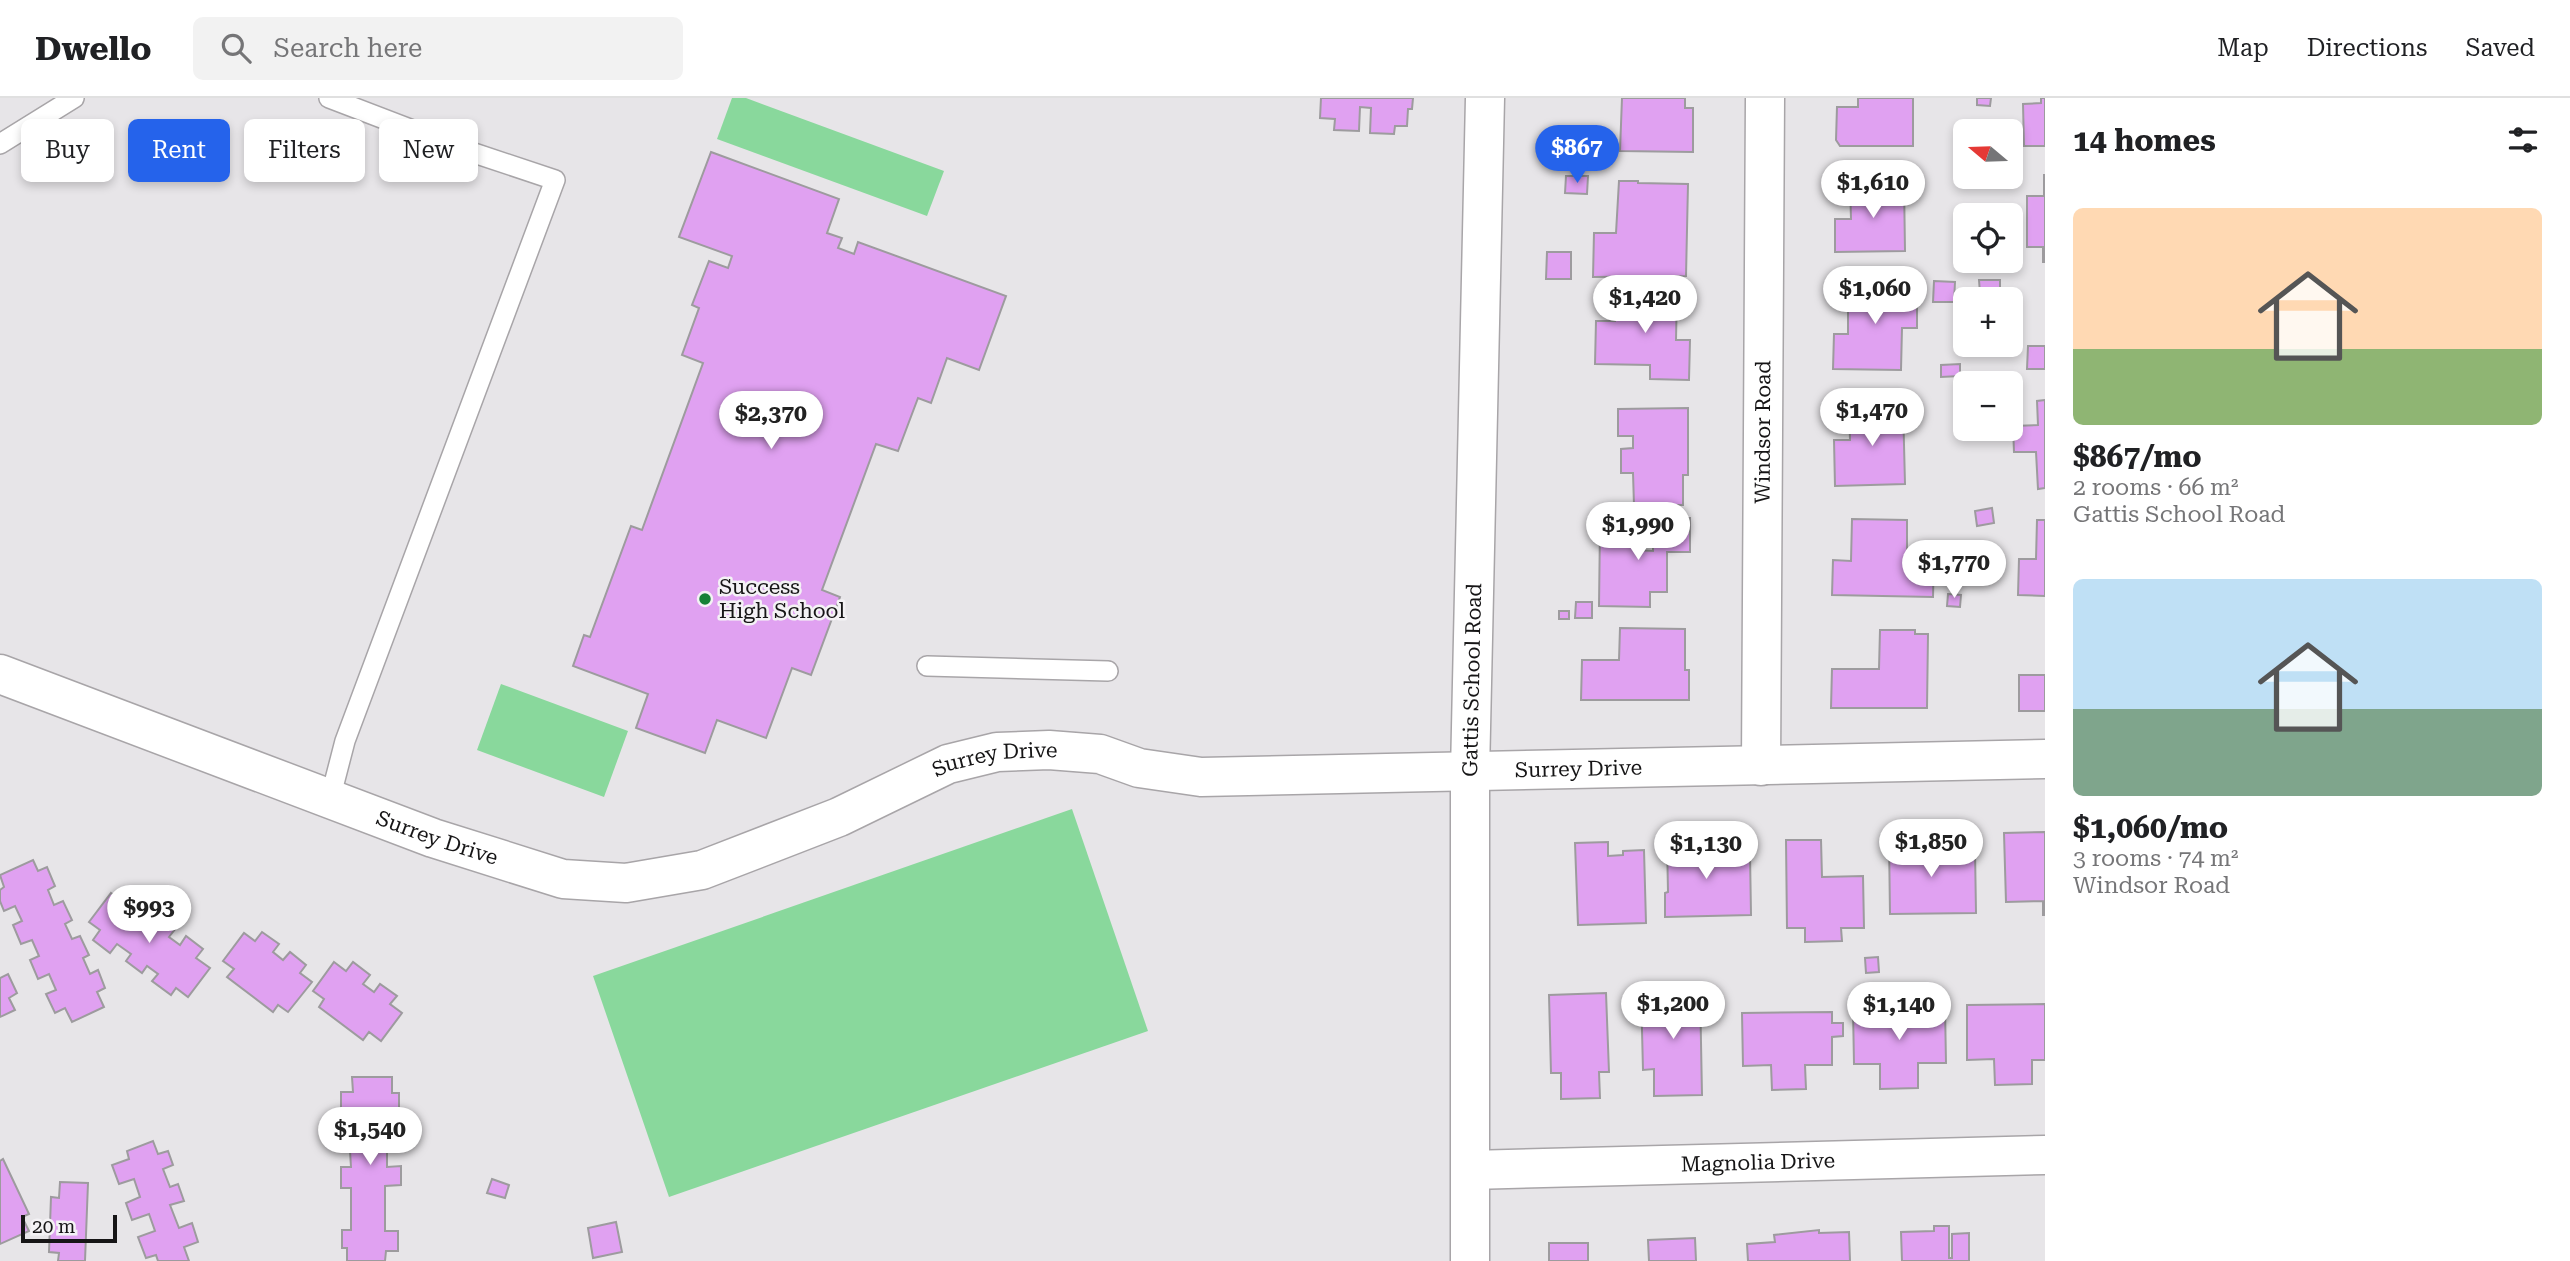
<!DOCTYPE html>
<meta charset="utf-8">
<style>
body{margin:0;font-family:"Roboto Serif",serif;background:#f2f2f2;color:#202124;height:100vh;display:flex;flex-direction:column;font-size:26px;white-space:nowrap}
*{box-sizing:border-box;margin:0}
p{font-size:23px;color:#757577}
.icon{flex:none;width:38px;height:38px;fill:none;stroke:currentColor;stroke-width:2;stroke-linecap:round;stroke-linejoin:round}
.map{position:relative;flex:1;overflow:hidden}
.details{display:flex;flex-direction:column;background:#fff;width:525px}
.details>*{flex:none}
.top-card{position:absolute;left:21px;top:21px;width:665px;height:63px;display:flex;gap:14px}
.needle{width:46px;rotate:289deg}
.controls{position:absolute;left:1953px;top:21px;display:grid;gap:14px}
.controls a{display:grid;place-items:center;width:70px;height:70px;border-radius:10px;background:#fff;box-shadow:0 4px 10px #0003;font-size:35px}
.scale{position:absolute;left:21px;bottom:18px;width:96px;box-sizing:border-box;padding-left:7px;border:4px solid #161516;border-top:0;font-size:19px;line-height:24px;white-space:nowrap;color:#161516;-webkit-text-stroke:5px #f4f2f5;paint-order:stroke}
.price{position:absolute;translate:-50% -60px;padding:0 16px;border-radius:24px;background:#fff;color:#222;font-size:23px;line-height:46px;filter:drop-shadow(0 2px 4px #0008)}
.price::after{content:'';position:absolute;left:50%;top:42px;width:21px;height:16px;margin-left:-10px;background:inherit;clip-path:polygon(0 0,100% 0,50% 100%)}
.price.active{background:#2563eb;color:#fff}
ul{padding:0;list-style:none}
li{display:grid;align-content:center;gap:14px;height:371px;padding:0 28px}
li span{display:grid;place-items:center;height:217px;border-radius:10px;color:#555}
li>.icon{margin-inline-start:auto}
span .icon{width:126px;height:126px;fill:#fffc;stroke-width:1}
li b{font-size:30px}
h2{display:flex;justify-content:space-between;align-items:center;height:84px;padding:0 28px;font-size:30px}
.pill{padding:0 24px;border-radius:10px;background:#fff;box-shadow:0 4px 10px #0003;font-size:24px;line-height:63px}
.pill.active{background:#2563eb;color:#fff}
header{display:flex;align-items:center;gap:42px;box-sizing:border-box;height:98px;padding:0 35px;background:#fff;border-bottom:2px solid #e0e0e0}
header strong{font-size:33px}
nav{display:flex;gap:38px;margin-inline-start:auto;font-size:24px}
.search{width:490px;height:63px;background:#f2f2f2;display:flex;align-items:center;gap:18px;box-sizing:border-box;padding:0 24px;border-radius:10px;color:#757577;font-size:26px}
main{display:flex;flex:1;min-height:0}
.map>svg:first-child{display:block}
.green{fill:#89d89c}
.building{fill:#e0a1f1;stroke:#9d9b9e;stroke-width:2}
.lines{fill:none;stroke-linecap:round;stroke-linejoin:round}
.lane-casing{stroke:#a8a5a8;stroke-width:22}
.street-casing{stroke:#a8a5a8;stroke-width:41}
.secondary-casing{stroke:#a8a5a8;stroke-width:41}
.lane{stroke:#fff;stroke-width:19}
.street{stroke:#fff;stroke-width:38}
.secondary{stroke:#fff;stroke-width:38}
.poi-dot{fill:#168137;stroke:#f4f2f5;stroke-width:2.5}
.labels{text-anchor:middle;stroke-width:5;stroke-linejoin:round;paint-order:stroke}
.street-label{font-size:21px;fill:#161516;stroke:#f4f2f5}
.poi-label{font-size:21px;fill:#161516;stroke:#f4f2f5;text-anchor:start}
</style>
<header>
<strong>Dwello</strong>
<div class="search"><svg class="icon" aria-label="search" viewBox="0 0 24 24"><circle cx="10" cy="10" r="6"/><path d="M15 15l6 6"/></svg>Search here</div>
<nav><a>Map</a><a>Directions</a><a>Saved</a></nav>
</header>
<main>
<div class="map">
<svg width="2045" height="1163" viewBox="0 0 2045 1163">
<rect width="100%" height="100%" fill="#e7e5e8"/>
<!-- green -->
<g class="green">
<polygon points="732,0 746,0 944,73 927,118 717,41"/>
<polygon points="501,586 628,633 604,699 477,652"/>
<polygon points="1072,711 1148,933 669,1099 593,878"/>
</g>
<!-- building -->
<g class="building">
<polygon points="1321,0 1413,0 1412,11 1408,11 1407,28 1395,28 1394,36 1370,35 1371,10 1360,9 1359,33 1334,32 1335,21 1320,20"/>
<polygon points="1622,0 1685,0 1685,10 1693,10 1693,54 1620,53"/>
<polygon points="1858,0 1913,0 1913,48 1840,48 1836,42 1837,9 1858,9"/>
<polygon points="1977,0 1991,0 1990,8 1977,7"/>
<polygon points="2041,0 2045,0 2045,48 2024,48 2023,6 2041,5"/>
<polygon points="711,54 839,101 827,135 842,140 838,150 854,156 858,144 1006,198 979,272 947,260 931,305 918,300 898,353 876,346 822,492 840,499 811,577 792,570 766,640 717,622 705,655 636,630 648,596 573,568 584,537 590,539 631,428 642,432 703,265 682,257 699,210 692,207 709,163 728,170 732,158 679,139"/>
<rect x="1958" y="68" width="7" height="11"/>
<polygon points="2044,77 2045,77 2045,164 2043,164 2043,149 2027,149 2027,98 2044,98"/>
<polygon points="1566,78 1588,78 1587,96 1565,95"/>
<rect x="1977" y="79" width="12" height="6"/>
<polygon points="1619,83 1638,83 1638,85 1688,86 1686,178 1593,179 1594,135 1616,135"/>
<polygon points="1904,85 1905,153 1835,154 1835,121 1851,121 1850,86"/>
<polygon points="1547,154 1571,154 1571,181 1546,181"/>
<polygon points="1848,182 1902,182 1903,201 1917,201 1917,230 1902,230 1901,272 1833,271 1834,236 1848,236"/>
<polygon points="1979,182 2000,182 2000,195 1980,195"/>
<polygon points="1934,183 1955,184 1954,204 1933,204"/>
<polygon points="1616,191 1677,192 1676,242 1690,242 1689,282 1650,281 1650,267 1595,266 1596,223 1615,223"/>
<polygon points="2028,248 2045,248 2045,271 2027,271"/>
<polygon points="1960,266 1960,278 1941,279 1941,267"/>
<polygon points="2045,302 2045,390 2038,391 2036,354 2014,354 2013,328 2038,327 2037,303"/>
<polygon points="1903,307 1905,386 1835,388 1834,342 1850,342 1849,308"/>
<polygon points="1688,310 1688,377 1683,377 1683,407 1634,407 1633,375 1621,375 1621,351 1633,350 1633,338 1618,338 1618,311"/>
<polygon points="1992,410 1994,425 1977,428 1975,413"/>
<polygon points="1653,420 1690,420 1690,454 1667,454 1667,494 1650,494 1650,509 1599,508 1600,429 1635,430 1635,452 1653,453"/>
<polygon points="1852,421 1907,422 1907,455 1934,456 1933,499 1832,497 1833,462 1851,463"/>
<polygon points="2037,422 2045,422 2045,498 2018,497 2019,461 2036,461"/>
<polygon points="1948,496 1961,497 1960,509 1947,508"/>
<polygon points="1576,504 1592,504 1592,520 1575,520"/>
<rect x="1559" y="513" width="10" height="8"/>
<polygon points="1620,530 1685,531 1685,572 1689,572 1689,602 1581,602 1582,562 1619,562"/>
<polygon points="1880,532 1915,532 1915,536 1928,536 1927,610 1831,610 1832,571 1879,571"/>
<rect x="2019" y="577" width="26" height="36"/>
<polygon points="2045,734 2045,817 2043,817 2043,803 2006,804 2004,735"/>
<polygon points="1716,742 1716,757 1750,756 1751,817 1665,819 1665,795 1668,794 1667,743"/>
<polygon points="1786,742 1821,742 1822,779 1863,778 1864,830 1841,830 1842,843 1805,844 1805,830 1787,830"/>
<polygon points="1889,742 1930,742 1930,753 1975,752 1976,815 1890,816"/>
<polygon points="1608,744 1608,758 1623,757 1623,753 1644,752 1646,825 1578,827 1575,745"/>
<polygon points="33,762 38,773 47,769 55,788 48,792 54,807 63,803 72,822 65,826 72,841 80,838 89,857 83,860 90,876 98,872 105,890 97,894 104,909 72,924 65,910 55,915 46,896 56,892 49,876 38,881 30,862 39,858 32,842 21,846 13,827 22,823 15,808 4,813 0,803 0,792 4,789 0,777"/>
<polygon points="111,795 122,803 128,795 144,807 138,815 152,826 158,817 176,830 169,839 180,847 186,838 203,851 196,860 210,870 188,899 176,890 171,897 152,883 158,876 147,868 142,875 126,863 131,856 117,846 110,855 93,842 100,832 89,824"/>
<polygon points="262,834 279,846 273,854 283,862 290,854 306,867 300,875 312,884 288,914 278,907 273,914 227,879 234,871 223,863 244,835 255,843"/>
<polygon points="1878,859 1879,874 1866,875 1865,860"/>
<polygon points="334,864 346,873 353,864 370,877 363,886 374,894 380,886 397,898 390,906 402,915 381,943 369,934 363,942 319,909 324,901 313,893"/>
<polygon points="8,876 17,895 9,900 15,912 0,919 0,880"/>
<polygon points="1700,892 1702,997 1654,998 1654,971 1643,972 1641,893"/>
<polygon points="1606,895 1609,974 1599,974 1600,1000 1561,1001 1561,975 1551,975 1549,897"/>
<polygon points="2045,906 2045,962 2032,962 2032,986 1995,987 1994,961 1967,962 1967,907"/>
<polygon points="1945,909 1946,965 1918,965 1918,990 1880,991 1880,966 1854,966 1853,911"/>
<polygon points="1832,914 1832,925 1843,925 1843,938 1832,939 1832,967 1805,967 1806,991 1772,992 1771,967 1743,968 1742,915"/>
<polygon points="352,979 392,979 392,995 399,995 399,1015 388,1015 388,1033 398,1034 398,1053 387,1053 387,1069 401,1068 401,1087 385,1088 385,1133 398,1133 398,1153 386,1153 385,1163 347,1163 347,1150 342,1150 342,1132 351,1132 351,1090 341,1090 341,1069 351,1069 350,1053 342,1053 342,1032 352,1032 352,1015 341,1016 341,994 353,994"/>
<polygon points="153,1043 158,1056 168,1053 173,1067 163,1071 170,1089 178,1086 184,1103 170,1107 179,1130 192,1125 198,1144 184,1149 189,1163 158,1163 156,1157 146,1160 138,1139 155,1133 149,1116 132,1122 126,1105 140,1099 134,1081 119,1086 112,1067 129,1061 127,1053"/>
<polygon points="3,1061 29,1116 22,1119 29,1133 0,1146 0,1063"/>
<polygon points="492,1081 509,1087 505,1100 487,1095"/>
<polygon points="60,1084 88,1085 85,1163 58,1163 59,1155 49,1154 51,1099 59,1100"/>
<polygon points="616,1124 622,1154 593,1160 588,1130"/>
<polygon points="1934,1128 1949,1128 1949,1160 1952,1160 1952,1136 1969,1135 1969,1163 1902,1163 1901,1134 1934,1133"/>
<polygon points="1819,1132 1819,1135 1849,1134 1850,1163 1748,1163 1747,1146 1775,1144 1774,1137"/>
<polygon points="1695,1140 1696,1163 1649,1163 1648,1142"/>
<rect x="1549" y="1145" width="39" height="18"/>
</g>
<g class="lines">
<defs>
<g id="lane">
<polyline points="329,0 465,52 555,82 345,643 330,701"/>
<polyline points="0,46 74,0"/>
<polyline points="927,568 1108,573"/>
</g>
<g id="street">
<path id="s1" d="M0,576L433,740L563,781L626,785L702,772L839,719L948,666L997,654L1049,652L1100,656L1139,670L1201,679L2045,661"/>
<path id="s2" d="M1761,668L1765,0"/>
<path id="s3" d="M1471,1072L2045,1057"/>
</g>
<g id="secondary">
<path id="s4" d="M1470,1163V675L1485,0"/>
</g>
</defs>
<!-- lane casing -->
<use href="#lane" class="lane-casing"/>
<!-- street casing -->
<use href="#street" class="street-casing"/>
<!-- secondary casing -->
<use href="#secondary" class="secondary-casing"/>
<!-- lane -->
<use href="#lane" class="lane"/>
<!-- street -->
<use href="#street" class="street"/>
<!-- secondary -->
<use href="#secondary" class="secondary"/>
</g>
<!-- markers -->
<circle class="poi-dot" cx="705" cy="501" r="7"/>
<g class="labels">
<!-- street labels -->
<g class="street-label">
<text dy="7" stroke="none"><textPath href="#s2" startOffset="334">Windsor Road</textPath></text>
<text dy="7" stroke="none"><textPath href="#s4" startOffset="581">Gattis School Road</textPath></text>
<text dy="7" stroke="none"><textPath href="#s1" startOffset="1055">Surrey Drive</textPath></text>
<text dy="7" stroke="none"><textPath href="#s1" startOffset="1643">Surrey Drive</textPath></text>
<text dy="7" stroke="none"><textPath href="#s1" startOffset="467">Surrey Drive</textPath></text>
<text dy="7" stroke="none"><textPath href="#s3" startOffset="287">Magnolia Drive</textPath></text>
</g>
<!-- poi labels -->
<g class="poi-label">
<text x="719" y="496">Success<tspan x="719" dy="24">High School</tspan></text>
</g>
</g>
</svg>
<div class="controls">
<a><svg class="needle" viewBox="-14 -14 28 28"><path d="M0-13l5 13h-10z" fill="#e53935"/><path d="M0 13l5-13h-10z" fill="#757577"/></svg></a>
<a><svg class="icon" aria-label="locate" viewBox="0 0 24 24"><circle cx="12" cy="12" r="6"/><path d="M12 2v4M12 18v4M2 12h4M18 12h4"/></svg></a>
<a>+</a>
<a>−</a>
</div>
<div class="scale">20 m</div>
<b class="price active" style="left:1577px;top:87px">$867</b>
<b class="price" style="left:1873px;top:122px">$1,610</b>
<b class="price" style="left:1875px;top:228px">$1,060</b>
<b class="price" style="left:1645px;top:237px">$1,420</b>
<b class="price" style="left:1872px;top:350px">$1,470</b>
<b class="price" style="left:771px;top:353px">$2,370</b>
<b class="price" style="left:1638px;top:464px">$1,990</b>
<b class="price" style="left:1954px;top:502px">$1,770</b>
<b class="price" style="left:1931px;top:781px">$1,850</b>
<b class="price" style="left:1706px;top:783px">$1,130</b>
<b class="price" style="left:149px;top:847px">$993</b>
<b class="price" style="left:1673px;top:943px">$1,200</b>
<b class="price" style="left:1899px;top:944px">$1,140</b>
<b class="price" style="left:370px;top:1069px">$1,540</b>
<div class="top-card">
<a class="pill">Buy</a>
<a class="pill active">Rent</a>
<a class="pill">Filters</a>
<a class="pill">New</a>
</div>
</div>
<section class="details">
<h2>14 homes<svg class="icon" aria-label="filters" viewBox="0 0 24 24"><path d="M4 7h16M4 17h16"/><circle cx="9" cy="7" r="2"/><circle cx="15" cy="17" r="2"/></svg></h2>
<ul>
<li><span style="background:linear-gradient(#ffd9b3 65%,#8fb573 0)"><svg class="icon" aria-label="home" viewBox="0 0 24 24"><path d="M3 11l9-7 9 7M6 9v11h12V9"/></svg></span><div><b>$867/mo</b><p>2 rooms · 66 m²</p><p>Gattis School Road</p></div></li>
<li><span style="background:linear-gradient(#bfe0f5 60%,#7fa58c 0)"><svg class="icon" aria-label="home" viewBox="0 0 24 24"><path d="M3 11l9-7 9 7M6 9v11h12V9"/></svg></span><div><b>$1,060/mo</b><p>3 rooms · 74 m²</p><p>Windsor Road</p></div></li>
</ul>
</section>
</main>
